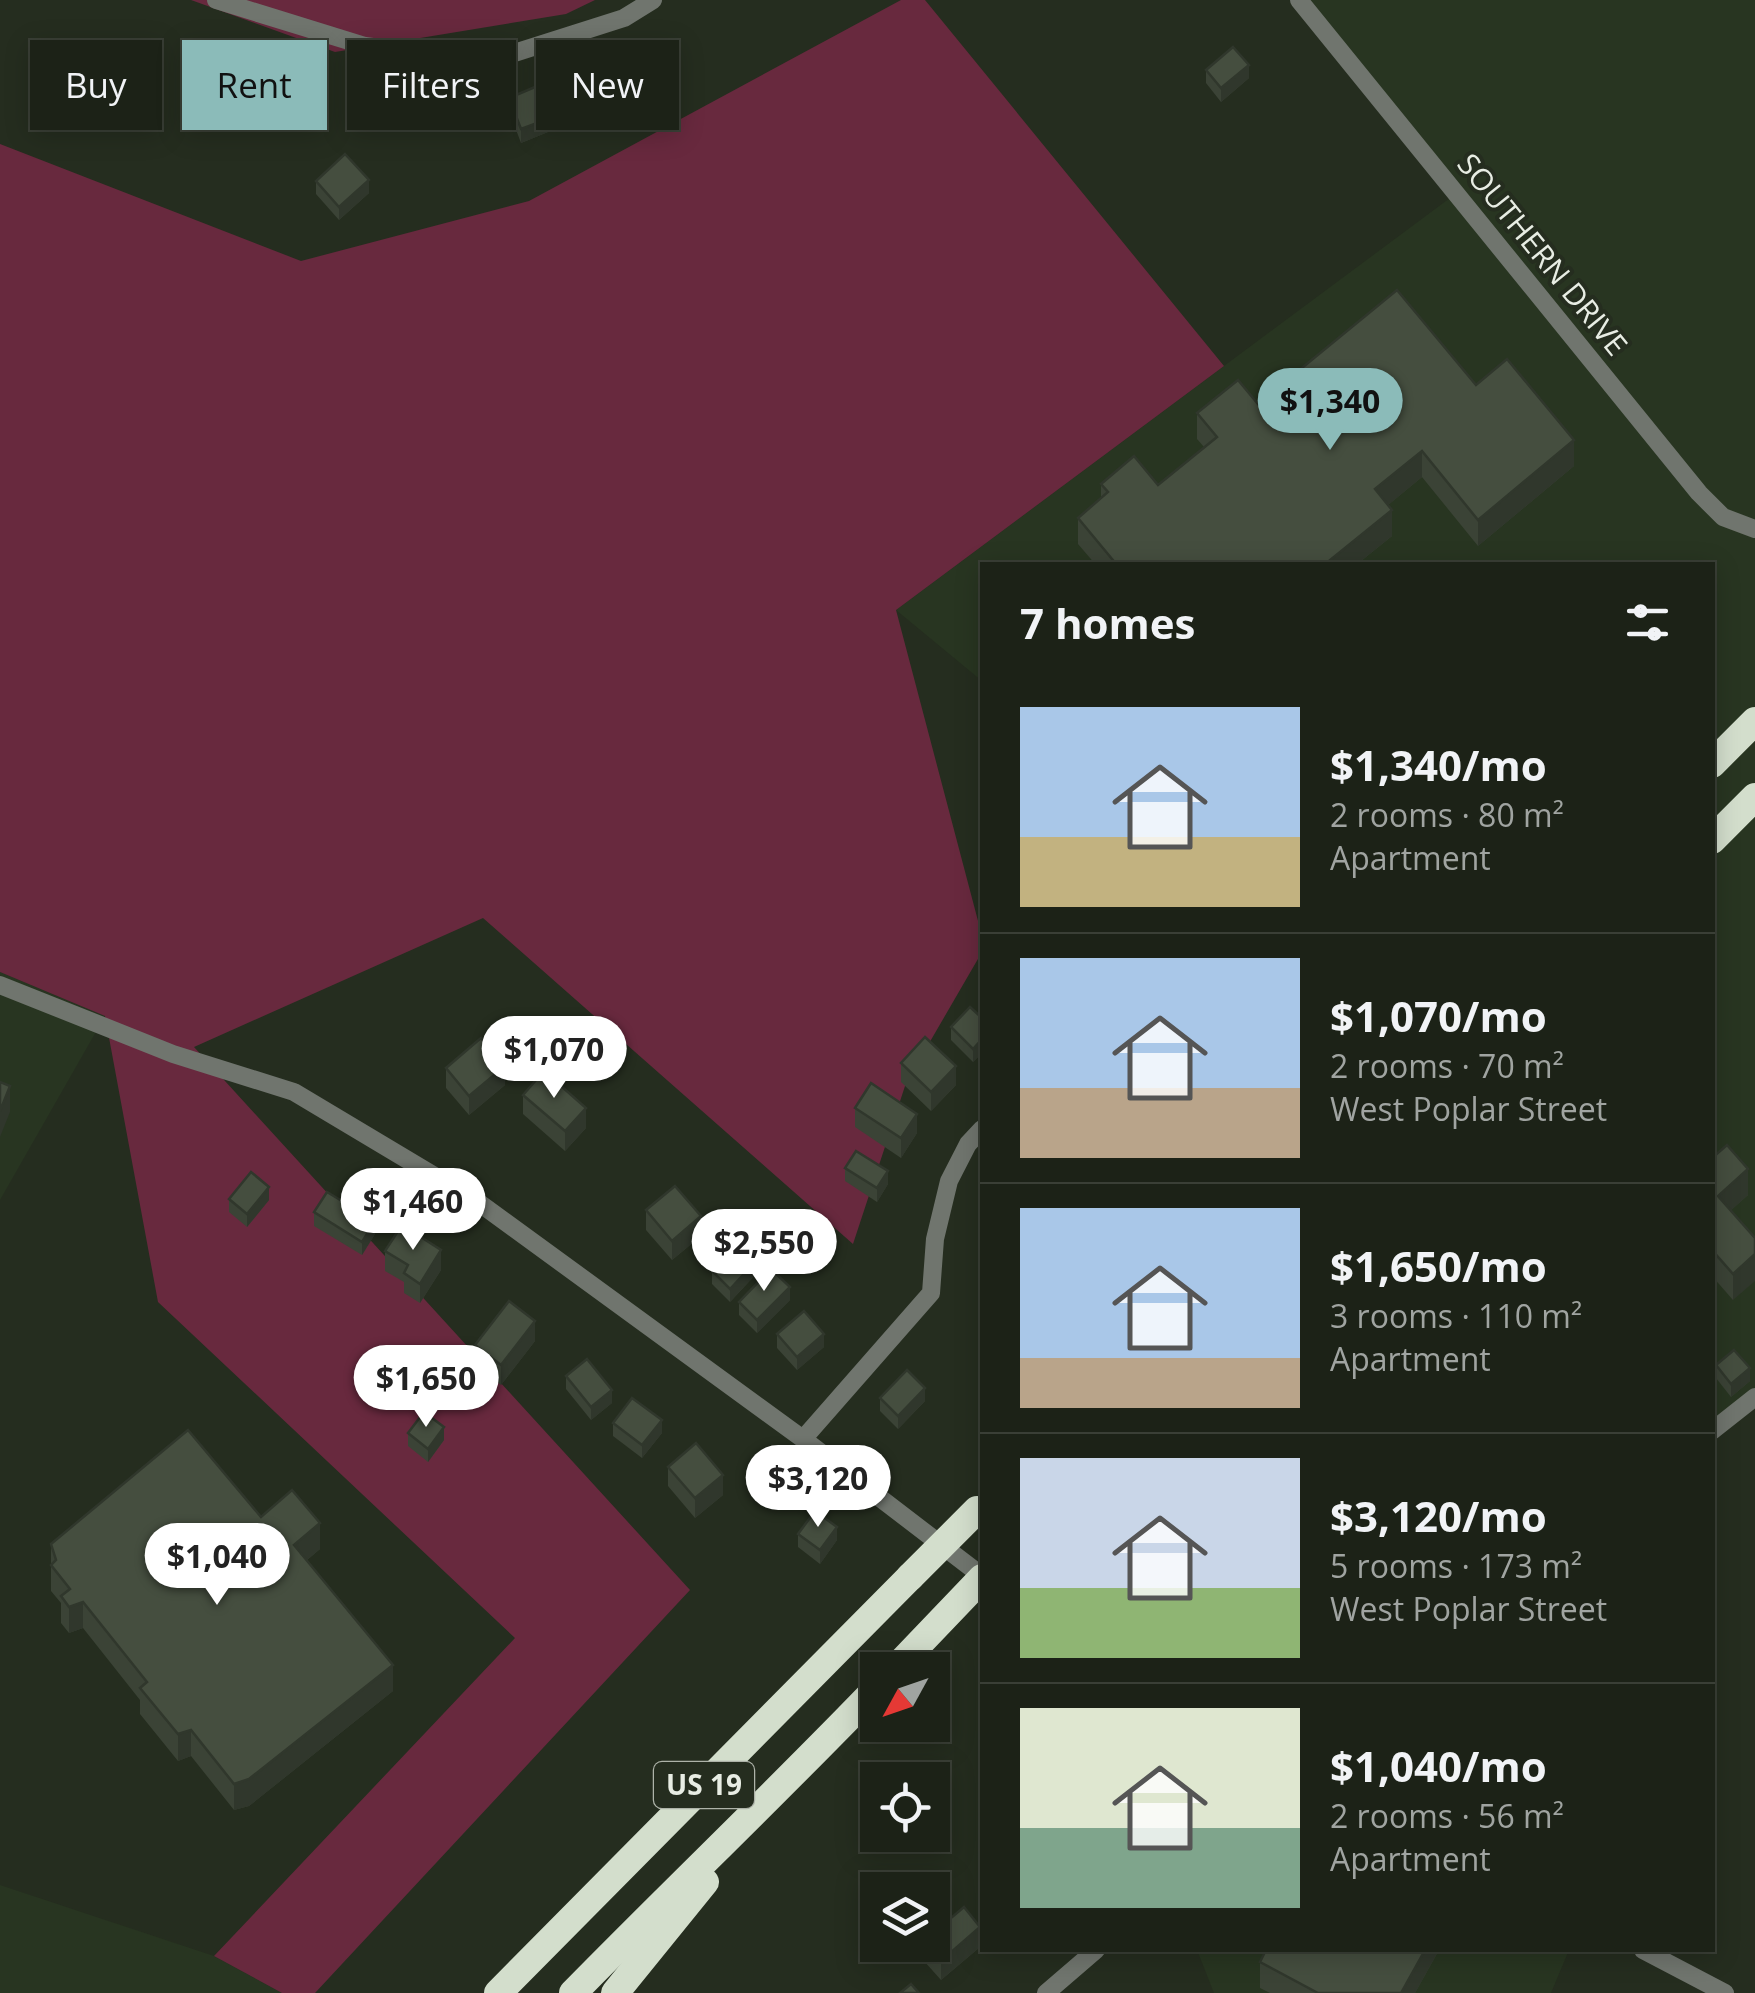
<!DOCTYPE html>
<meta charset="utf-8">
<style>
body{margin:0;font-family:"Open Sans",sans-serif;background:#292f24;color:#f1f3f6;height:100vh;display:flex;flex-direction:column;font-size:38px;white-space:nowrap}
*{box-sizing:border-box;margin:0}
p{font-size:32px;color:#a0a4a1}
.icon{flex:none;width:55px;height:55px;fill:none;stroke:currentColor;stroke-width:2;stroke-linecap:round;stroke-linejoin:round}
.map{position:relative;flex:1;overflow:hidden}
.drawer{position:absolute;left:980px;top:562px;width:735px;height:1390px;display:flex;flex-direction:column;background:#1c2217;border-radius:0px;box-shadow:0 5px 25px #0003,0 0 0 2px #3a3f36}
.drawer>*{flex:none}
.top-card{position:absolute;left:30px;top:40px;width:800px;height:90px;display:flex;gap:20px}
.needle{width:65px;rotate:230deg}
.controls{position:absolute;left:860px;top:1652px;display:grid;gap:20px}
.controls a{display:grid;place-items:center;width:90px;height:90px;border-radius:0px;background:#1c2217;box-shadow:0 5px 25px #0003,0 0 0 2px #3a3f36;font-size:50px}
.price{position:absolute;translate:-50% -85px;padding:0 22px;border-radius:35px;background:#fff;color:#222;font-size:32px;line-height:65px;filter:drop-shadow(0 2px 5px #0008)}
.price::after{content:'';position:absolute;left:50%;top:60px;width:30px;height:22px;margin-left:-15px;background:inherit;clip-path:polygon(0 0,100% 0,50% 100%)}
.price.selected{background:#8bbbb9;color:#111}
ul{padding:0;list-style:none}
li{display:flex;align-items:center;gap:30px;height:250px;padding:0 40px}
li+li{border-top:2px solid #3a3f36}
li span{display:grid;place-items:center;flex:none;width:280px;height:200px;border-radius:0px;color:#555}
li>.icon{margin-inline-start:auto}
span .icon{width:120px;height:120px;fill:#fffc;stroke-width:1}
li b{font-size:42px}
h2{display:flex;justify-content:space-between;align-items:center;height:120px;padding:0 40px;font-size:42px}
.tag{padding:0 35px;border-radius:0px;background:#1c2217;box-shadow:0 5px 25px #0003,0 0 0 2px #3a3f36;font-size:35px;line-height:90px}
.tag.selected{background:#8bbbb9;color:#111}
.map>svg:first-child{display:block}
.built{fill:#283521}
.green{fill:#68293e}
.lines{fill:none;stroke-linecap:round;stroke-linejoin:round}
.minor{stroke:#70756e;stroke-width:18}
.highway{stroke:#d3decc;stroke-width:28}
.highway-bridge{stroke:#d3decc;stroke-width:28}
.wall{fill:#3b4336}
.shaded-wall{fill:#30372c}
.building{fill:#454e3f;stroke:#30372c;stroke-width:2.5}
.labels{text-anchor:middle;stroke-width:8;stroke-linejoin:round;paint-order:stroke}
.shield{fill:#252d1f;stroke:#aeb3a9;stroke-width:2.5}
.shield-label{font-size:28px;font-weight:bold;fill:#e8ede4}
.street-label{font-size:30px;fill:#e8ede4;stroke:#252d1f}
</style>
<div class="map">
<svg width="1755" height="1993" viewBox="0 0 1755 1993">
<rect width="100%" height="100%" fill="#252d1f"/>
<!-- built -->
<g class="built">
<polygon points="1299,0 1755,0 1755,1397 1713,1431 1712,565 982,565 982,681 896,610 1458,192"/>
<polygon points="0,972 105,1016 0,1200"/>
<polygon points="0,1885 214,1956 282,1993 0,1993"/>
<polygon points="1197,1950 1569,1950 1551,1993 1214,1993"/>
</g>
<!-- green -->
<g class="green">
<polygon points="191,0 595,0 566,14 335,52"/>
<polygon points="901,0 925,0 1224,366 896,610 982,936 982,952 906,1083 853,1244 483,918 194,1047 690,1590 315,1993 282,1993 214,1956 515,1638 158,1302 105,1016 0,972 0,144 301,261 529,201"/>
</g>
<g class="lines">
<!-- minor -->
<g class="minor">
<polyline points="216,0 365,46 486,62 624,18 653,0"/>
<polyline points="1299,0 1699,493 1723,517 1755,529"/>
<polyline points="0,985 173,1054 294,1092 478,1202 803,1439 982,1576"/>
<polyline points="1712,1431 1755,1397"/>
<polyline points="803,1439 931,1293 935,1239 949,1181 968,1144 982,1129"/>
<polyline points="1643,1950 1725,1993"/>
<polyline points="1046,1993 1096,1950"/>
</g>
<!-- highway -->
<g class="highway">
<polyline points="1712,764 1755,721"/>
<polyline points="1712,840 1755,797"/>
<polyline points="894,1670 982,1578"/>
<polyline points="498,1993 910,1577"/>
<path d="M573,1993C674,1890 778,1791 878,1687"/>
<polyline points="615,1993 705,1882"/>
</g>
<!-- highway-bridge -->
<polyline class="highway-bridge" points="910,1577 977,1510"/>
</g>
<!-- wall -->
<g class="wall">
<polygon points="1206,70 1249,78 1221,102 1206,83"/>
<polygon points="559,82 602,117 575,130 559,95"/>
<polygon points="509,98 548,132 521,143 509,111"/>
<polygon points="316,181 369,193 339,220 316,194"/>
<polygon points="1476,385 1574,466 1478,546 1422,477 1388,505 1392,536 1356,565 1096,565 1078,544 1078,518 1101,498 1101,484 1158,485 1204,447 1197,439 1197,413 1258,404"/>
<polygon points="982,1018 982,1053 973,1062 951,1040 951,1027"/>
<polygon points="901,1063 956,1085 931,1111 901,1082"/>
<polygon points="446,1068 505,1085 469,1115 446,1088"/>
<polygon points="523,1095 586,1128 565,1151 523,1114"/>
<polygon points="855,1108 917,1133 901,1158 855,1127"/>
<polygon points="1712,1158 1748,1195 1731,1210 1755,1238 1733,1300 1712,1276"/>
<polygon points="845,1168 888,1184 877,1202 845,1181"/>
<polygon points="229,1199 269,1200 247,1227 229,1212"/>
<polygon points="646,1210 701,1236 672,1260 646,1230"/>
<polygon points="314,1212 375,1234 362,1255 314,1226"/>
<polygon points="385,1251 441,1270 420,1303 404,1293 404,1282 385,1271"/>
<polygon points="712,1271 757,1273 730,1302 712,1284"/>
<polygon points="790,1300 757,1333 739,1315 739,1302"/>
<polygon points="777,1334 824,1347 797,1370 777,1348"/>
<polygon points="535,1341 501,1385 475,1365 475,1345"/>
<polygon points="1716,1365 1750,1381 1731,1397 1716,1378"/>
<polygon points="566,1376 612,1403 591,1420 566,1389"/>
<polygon points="880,1398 925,1401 898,1429 880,1411"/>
<polygon points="613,1423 662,1433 642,1458 613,1436"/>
<polygon points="408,1433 444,1440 428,1462 408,1446"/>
<polygon points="668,1467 723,1495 695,1518 668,1486"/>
<polygon points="261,1517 320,1549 307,1560 393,1691 249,1806 234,1810 191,1756 178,1761 140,1714 140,1700 83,1628 69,1633 61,1623 61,1603 51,1591 51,1544"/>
<polygon points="798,1534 837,1540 820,1564 798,1547"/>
<polygon points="932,1915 951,1918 980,1947 941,1980 924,1961 924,1945 932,1945"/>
<polygon points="1266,1950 1439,1950 1415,1993 1270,1993 1260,1988 1260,1962"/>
</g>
<!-- shaded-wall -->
<g class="shaded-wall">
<polygon points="1249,65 1249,78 1221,102 1221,88"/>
<polygon points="602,104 602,117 575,130 575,117"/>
<polygon points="548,119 548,132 521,143 521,129"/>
<polygon points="369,180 369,193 339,220 339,207"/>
<polygon points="1574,440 1574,466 1478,546 1478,520"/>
<polygon points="1422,451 1422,477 1375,516 1375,489"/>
<polygon points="1392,510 1392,536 1356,565 1324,565"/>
<polygon points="982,1039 982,1053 973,1062 973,1049"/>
<polygon points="505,1066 505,1085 469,1115 469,1096"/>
<polygon points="956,1066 956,1085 931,1111 931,1092"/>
<polygon points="10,1086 10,1112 0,1137 0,1111"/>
<polygon points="586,1108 586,1128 565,1151 565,1131"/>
<polygon points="917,1114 917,1133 901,1158 901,1138"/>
<polygon points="1748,1169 1748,1195 1718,1222 1718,1196"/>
<polygon points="888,1171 888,1184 877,1202 877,1188"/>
<polygon points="269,1187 269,1200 247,1227 247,1214"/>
<polygon points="701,1216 701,1236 672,1260 672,1241"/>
<polygon points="375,1221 375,1234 362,1255 362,1242"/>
<polygon points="441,1250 441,1270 420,1303 420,1284"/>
<polygon points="1755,1254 1755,1281 1733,1300 1733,1274"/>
<polygon points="757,1260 757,1273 730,1302 730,1289"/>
<polygon points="790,1287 790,1300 757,1333 757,1320"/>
<polygon points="535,1321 535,1341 501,1385 501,1365"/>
<polygon points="824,1334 824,1347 797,1370 797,1357"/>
<polygon points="1750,1368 1750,1381 1731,1397 1731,1384"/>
<polygon points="925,1388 925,1401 898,1429 898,1416"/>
<polygon points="612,1390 612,1403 591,1420 591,1407"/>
<polygon points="662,1420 662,1433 642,1458 642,1445"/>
<polygon points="444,1427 444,1440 428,1462 428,1449"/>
<polygon points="723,1475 723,1495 695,1518 695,1498"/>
<polygon points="320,1523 320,1549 294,1571 294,1545"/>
<polygon points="837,1527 837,1540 820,1564 820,1550"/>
<polygon points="83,1602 83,1628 69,1633 69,1607"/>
<polygon points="393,1665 393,1691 249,1806 234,1810 234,1784"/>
<polygon points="191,1730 191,1756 178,1761 178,1734"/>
<polygon points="980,1927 980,1947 941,1980 941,1961"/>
<polygon points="1425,1950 1439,1950 1415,1993 1401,1993"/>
</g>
<!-- building -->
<g class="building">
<polygon points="1233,47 1249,65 1221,88 1206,70"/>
<polygon points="586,69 602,104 575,117 559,82"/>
<polygon points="535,87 548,119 521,129 509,98"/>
<polygon points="345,154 369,180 339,207 316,181"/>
<polygon points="1397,290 1476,385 1507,359 1574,440 1478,520 1422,451 1375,489 1392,510 1324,565 1117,565 1078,518 1108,492 1101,484 1134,456 1158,485 1217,437 1197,413 1238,380 1258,404"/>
<polygon points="970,1007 982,1018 982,1039 973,1049 951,1027"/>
<polygon points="925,1037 956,1066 931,1092 901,1063"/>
<polygon points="481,1038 505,1066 469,1096 446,1068"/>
<polygon points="544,1071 586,1108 565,1131 523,1095"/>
<polygon points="0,1082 10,1086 0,1111"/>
<polygon points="871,1083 917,1114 901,1138 855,1108"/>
<polygon points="1727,1145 1748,1169 1718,1196 1755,1238 1755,1254 1733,1274 1712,1250 1712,1158"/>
<polygon points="856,1151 888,1171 877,1188 845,1168"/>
<polygon points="251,1172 269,1187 247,1214 229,1199"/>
<polygon points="675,1186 701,1216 672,1241 646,1210"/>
<polygon points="327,1192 375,1221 362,1242 314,1212"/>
<polygon points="402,1225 441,1250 420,1284 404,1273 408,1265 385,1251"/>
<polygon points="739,1242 757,1260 730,1289 712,1271"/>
<polygon points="771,1269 790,1287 757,1320 739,1302"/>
<polygon points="509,1301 535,1321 501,1365 475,1345"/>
<polygon points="804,1311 824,1334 797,1357 777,1334"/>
<polygon points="1734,1350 1750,1368 1731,1384 1716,1365"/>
<polygon points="587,1359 612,1390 591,1407 566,1376"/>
<polygon points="907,1370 925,1388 898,1416 880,1398"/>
<polygon points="632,1398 662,1420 642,1445 613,1423"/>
<polygon points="424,1412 444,1427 428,1449 408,1433"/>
<polygon points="188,1430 261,1517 292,1490 320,1523 294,1545 393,1665 249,1779 234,1784 191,1730 178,1734 140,1688 147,1682 83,1602 69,1607 61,1596 70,1589 51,1565 56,1560 51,1544"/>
<polygon points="696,1443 723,1475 695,1498 668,1467"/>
<polygon points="815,1511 837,1527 820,1550 798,1534"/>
<polygon points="942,1907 951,1918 964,1907 980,1927 941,1961 928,1945 932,1945 932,1934 935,1932 932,1930 932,1915"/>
<polygon points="1266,1950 1425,1950 1401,1993 1318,1993 1260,1962"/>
<polygon points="911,1984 919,1993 900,1993"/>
</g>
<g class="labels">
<!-- shield labels -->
<rect class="shield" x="654" y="1762" width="100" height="46" rx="8"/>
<g class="shield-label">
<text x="704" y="1795">US 19</text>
</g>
<!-- street labels -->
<g class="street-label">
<text transform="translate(1542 255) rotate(51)" y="10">SOUTHERN DRIVE</text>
</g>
</g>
</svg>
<div class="controls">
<a><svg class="needle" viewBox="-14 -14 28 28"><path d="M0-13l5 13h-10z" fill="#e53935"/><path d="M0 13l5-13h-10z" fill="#a0a4a1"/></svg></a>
<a><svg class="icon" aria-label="locate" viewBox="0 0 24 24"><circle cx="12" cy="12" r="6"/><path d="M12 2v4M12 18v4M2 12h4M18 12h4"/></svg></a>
<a><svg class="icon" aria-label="layers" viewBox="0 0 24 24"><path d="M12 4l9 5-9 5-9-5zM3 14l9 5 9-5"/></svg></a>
</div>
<b class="price selected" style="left:1330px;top:453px">$1,340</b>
<b class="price" style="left:554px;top:1101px">$1,070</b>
<b class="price" style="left:413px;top:1253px">$1,460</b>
<b class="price" style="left:764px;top:1294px">$2,550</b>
<b class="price" style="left:426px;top:1430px">$1,650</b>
<b class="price" style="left:818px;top:1530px">$3,120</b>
<b class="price" style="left:217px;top:1608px">$1,040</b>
<div class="top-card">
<a class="tag">Buy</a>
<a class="tag selected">Rent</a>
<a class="tag">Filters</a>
<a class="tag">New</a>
</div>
<section class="drawer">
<h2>7 homes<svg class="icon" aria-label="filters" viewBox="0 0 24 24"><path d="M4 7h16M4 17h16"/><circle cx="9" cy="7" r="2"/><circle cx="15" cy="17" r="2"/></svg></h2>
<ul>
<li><span style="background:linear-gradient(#a9c7e8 65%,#c2b280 0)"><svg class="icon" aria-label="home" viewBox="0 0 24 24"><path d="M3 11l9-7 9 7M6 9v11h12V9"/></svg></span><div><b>$1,340/mo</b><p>2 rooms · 80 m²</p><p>Apartment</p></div></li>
<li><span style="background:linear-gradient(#a9c7e8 65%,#b9a48a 0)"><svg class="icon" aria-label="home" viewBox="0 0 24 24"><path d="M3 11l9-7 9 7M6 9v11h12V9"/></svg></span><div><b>$1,070/mo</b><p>2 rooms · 70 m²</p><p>West Poplar Street</p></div></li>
<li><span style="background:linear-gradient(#a9c7e8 75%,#b9a48a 0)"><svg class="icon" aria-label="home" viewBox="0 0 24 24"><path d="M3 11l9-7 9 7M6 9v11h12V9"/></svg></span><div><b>$1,650/mo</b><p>3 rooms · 110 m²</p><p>Apartment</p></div></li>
<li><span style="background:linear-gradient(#c9d6e8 65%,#8fb573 0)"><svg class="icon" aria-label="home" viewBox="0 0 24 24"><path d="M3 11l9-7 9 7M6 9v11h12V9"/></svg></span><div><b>$3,120/mo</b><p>5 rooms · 173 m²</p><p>West Poplar Street</p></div></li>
<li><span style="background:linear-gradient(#dfe7d0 60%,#7fa58c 0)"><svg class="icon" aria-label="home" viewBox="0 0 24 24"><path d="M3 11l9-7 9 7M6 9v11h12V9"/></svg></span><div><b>$1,040/mo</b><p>2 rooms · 56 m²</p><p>Apartment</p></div></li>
</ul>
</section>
</div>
